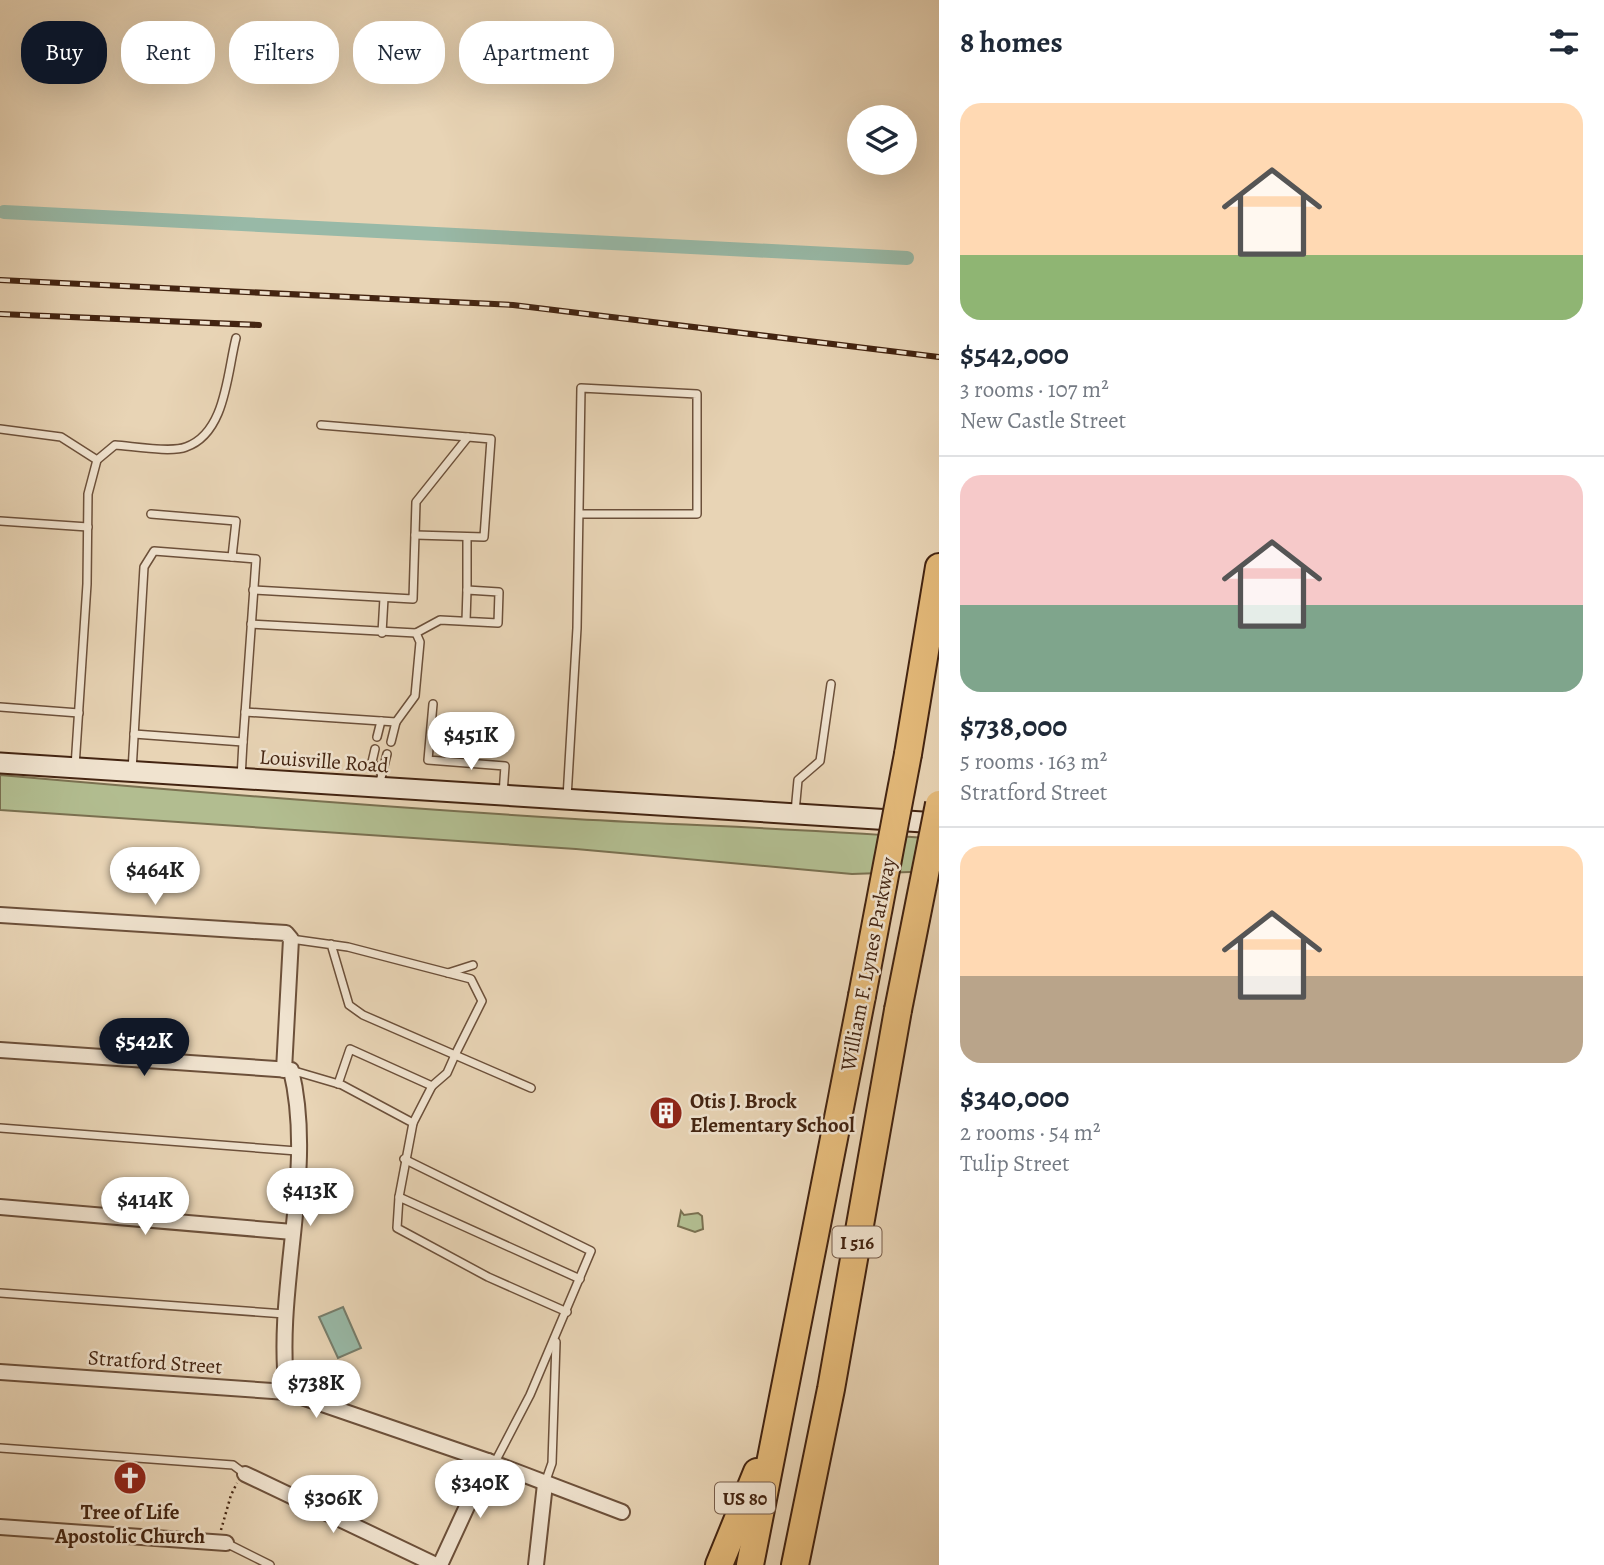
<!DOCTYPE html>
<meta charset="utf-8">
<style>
body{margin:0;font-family:Alegreya,serif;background:#f2f2f3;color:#1f2937;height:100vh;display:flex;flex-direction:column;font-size:26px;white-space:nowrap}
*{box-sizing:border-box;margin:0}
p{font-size:23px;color:#747a83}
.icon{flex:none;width:38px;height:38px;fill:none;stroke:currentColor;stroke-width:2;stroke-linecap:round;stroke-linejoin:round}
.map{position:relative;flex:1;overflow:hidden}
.side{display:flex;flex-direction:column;background:#fff;width:665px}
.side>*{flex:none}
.hud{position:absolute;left:21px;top:21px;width:665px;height:63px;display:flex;gap:14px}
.controls{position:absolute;left:847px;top:105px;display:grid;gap:14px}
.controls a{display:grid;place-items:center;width:70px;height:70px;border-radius:50%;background:#fff;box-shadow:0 7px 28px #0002;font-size:35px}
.price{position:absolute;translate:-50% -60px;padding:0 16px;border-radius:24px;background:#fff;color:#222;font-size:23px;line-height:46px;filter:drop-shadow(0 2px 4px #0008)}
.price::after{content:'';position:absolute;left:50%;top:42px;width:21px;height:16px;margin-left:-10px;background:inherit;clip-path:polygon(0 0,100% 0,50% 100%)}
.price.selected{background:#111827;color:#fff}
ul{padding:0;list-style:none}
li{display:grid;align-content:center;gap:14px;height:371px;padding:0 21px}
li+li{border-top:2px solid #e0e1e3}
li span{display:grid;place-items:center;height:217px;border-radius:21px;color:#555}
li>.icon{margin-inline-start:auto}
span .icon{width:126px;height:126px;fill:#fffc;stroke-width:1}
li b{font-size:30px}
h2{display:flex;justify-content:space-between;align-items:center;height:84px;padding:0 21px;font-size:30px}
.pill{padding:0 24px;border-radius:28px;background:#fff;box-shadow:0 7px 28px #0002;font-size:24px;line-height:63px}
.pill.selected{background:#111827;color:#fff}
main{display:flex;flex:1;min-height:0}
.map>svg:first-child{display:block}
.green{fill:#b2bd90;stroke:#7a7050;stroke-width:2}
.water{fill:#98b9a7;stroke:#767d6b;stroke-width:2}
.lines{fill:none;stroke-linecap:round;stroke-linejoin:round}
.canal{stroke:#98b9a7;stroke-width:14}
.service-casing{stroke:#6c503a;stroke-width:10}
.minor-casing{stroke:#6c503a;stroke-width:18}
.secondary-casing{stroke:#432411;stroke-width:23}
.motorway-casing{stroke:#432411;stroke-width:30}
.path{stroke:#432411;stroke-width:2.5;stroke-dasharray:2 3.5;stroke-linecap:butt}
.service{stroke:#f0e3cf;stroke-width:7}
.minor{stroke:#f0e3cf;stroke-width:14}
.secondary{stroke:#f0e3cf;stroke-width:19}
.motorway{stroke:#e4ba7a;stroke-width:26}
.rail-casing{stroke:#432411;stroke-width:6}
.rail{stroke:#f0e3cf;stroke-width:3.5;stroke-dasharray:10;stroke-linecap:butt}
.motorway-bridge-casing{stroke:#432411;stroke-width:30;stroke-linecap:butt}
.motorway-bridge{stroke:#e4ba7a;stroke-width:26}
.labels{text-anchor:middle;stroke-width:5;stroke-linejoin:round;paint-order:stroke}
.shield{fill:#f0e3cf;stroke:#775d4a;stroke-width:2}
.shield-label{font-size:19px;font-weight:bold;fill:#432411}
.street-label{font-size:21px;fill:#432411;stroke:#f0e3cf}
.poi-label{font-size:21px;font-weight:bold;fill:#432411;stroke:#f0e3cf;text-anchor:start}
</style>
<main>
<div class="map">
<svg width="939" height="1565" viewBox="0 0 939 1565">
<rect width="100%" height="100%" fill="#e8d4b5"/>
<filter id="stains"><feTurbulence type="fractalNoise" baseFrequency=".00286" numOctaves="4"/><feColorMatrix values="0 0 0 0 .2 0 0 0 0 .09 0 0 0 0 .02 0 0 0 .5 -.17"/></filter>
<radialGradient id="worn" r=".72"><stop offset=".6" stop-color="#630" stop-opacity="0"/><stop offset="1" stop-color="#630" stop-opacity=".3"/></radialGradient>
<!-- green -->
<g class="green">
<path d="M0,775C191,792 383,807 575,819C696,826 818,829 939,839V871L852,874L576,849L0,810Z"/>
<polygon points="681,1211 684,1215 698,1213 702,1216 703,1229 695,1232 678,1226"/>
</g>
<!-- water -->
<polygon class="water" points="343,1307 361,1348 338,1358 319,1317"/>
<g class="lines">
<!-- canal -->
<polyline class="canal" points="4,212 907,258"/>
<defs>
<g id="service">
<polyline points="0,429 61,437 97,460"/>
<polyline points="0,521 88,527"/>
<polyline points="415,535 484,537 491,439 468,437"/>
<polyline points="253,590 413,599 416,502 468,437 321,425"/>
<polyline points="467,590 467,537"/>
<polyline points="251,624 416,633 440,620 498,623 499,592 467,590 466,621"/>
<polyline points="382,633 384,598"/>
<polyline points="433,704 428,760 505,766 503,794"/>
<polyline points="0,707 79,713"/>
<polyline points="245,712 396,722 391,742"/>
<polyline points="396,722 415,696 420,642 416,633"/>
<polyline points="134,734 243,742 256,559 232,557"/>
<polyline points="377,737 381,721"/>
<polyline points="375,749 372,762 382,774"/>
<path d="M75,767L87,584L88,494L97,460L115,445C132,446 171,453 186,447C226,433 227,373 236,338"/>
<polyline points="132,771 144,567 154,551 232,557 236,521 151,514"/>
<polyline points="241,778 243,742"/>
<polyline points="379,786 387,754"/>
<polyline points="567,798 577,628 581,388 697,394 697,514 580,514"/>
<polyline points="795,812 798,780 820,761 831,684"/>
<polyline points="291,939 348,947 471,979 482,1001 455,1055 363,1015 349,1005 331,944"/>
<polyline points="448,973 473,965"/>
<polyline points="291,1070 342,1085 413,1123 399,1197"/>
<polyline points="338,1084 350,1049 432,1086 413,1123"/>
<polyline points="432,1086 447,1073 455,1055 531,1088"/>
<polyline points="0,1128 297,1151"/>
<polyline points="404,1159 591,1251 530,1395 494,1464"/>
<polyline points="0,1293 285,1314"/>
<polyline points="567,1312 488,1277 397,1228 399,1197 580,1279"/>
<polyline points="0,1448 233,1465 245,1474"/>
<polyline points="545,1483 552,1463 556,1342"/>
<polyline points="226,1543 270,1565"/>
</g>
<g id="minor">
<polyline points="0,915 286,933 291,939 284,1070"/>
<path d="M0,1050L291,1070C316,1171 274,1288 287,1392"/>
<polyline points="0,1207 293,1232"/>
<polyline points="0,1372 287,1392 488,1461 622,1512"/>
<polyline points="245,1474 436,1565"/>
<polyline points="0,1527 226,1543"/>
<polyline points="440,1565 488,1461"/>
<polyline points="536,1565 545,1484"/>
</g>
<polyline id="secondary" points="0,763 939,823"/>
<g id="motorway">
<polyline points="908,754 939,567"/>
<polyline points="719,1565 757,1472"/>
<polyline points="750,1565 862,996"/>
<polyline points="795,1565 831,1389 898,1010"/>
</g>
</defs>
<!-- service casing -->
<use href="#service" class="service-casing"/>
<!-- minor casing -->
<use href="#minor" class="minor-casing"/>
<!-- secondary casing -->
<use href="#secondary" class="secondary-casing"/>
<!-- motorway casing -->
<use href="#motorway" class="motorway-casing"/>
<!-- path -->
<polyline class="path" points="221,1530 231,1495 237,1483"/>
<!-- service -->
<use href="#service" class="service"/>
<!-- minor -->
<use href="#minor" class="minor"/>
<!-- secondary -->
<use href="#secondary" class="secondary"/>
<!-- motorway -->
<use href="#motorway" class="motorway"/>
<defs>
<g id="rail">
<polyline points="0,280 513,305 939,357"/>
<polyline points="0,314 259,325"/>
</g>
</defs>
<!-- rail casing -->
<use href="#rail" class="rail-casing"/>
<!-- rail -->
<use href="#rail" class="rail"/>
<defs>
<g id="motorway-bridge">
<polyline points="862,996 908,754"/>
<polyline points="898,1010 939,804"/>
</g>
</defs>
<!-- motorway-bridge casing -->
<use href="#motorway-bridge" class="motorway-bridge-casing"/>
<!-- motorway-bridge -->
<use href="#motorway-bridge" class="motorway-bridge"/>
</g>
<!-- icons -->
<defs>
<symbol id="building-disc" viewBox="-11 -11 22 22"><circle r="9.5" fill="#8f2418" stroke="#f0e3cf"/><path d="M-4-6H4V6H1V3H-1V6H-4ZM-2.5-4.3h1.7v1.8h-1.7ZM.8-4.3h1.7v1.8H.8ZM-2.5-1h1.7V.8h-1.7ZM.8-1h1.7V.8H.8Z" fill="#fff"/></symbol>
<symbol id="church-disc" viewBox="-11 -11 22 22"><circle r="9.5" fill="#8f2418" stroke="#f0e3cf"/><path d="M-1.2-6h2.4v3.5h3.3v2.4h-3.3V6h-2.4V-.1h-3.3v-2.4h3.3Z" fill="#fff"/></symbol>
</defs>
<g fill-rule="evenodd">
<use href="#building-disc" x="647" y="1094" width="38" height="38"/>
<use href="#church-disc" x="111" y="1459" width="38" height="38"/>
</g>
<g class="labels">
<!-- shield labels -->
<g class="shield">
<rect x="832.5" y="1226.5" width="49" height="31" rx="5"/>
<rect x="715" y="1482.5" width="60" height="31" rx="5"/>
</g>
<g class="shield-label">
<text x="857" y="1249">I 516</text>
<text x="745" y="1505">US 80</text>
</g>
<!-- street labels -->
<g class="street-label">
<text transform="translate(324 761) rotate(4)" y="7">Louisville Road</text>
<text transform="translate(868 964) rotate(-79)" y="7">William F. Lynes Parkway</text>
<text transform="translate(155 1362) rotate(4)" y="7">Stratford Street</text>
</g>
<!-- poi labels -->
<g class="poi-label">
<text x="690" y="1108">Otis J. Brock<tspan x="690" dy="24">Elementary School</tspan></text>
<text x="130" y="1519" text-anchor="middle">Tree of Life<tspan x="130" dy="24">Apostolic Church</tspan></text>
</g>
</g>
<rect width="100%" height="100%" filter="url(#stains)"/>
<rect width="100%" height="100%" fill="url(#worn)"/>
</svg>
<div class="controls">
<a><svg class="icon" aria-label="layers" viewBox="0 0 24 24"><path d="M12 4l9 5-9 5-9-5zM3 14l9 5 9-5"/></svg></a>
</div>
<b class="price" style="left:471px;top:772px">$451K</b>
<b class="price" style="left:155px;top:907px">$464K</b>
<b class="price selected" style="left:144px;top:1078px">$542K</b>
<b class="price" style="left:310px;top:1228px">$413K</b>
<b class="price" style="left:145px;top:1237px">$414K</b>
<b class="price" style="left:316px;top:1420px">$738K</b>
<b class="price" style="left:480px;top:1520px">$340K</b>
<b class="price" style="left:333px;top:1535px">$306K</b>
<div class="hud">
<a class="pill selected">Buy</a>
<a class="pill">Rent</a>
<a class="pill">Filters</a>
<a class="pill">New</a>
<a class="pill">Apartment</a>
</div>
</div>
<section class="side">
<h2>8 homes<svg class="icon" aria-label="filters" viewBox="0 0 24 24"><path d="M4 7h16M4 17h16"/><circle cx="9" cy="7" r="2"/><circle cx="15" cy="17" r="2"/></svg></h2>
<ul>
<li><span style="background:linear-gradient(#ffd9b3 70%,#8fb573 0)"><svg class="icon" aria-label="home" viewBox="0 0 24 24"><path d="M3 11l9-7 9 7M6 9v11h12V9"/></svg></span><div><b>$542,000</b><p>3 rooms · 107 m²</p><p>New Castle Street</p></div></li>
<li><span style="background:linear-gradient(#f6c9c9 60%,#7fa58c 0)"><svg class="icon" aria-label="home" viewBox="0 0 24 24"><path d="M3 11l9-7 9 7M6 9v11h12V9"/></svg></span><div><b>$738,000</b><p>5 rooms · 163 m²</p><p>Stratford Street</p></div></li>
<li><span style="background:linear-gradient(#ffd9b3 60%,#b9a48a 0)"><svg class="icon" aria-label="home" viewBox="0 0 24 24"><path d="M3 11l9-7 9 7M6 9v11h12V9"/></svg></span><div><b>$340,000</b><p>2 rooms · 54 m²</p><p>Tulip Street</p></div></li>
</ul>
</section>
</main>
